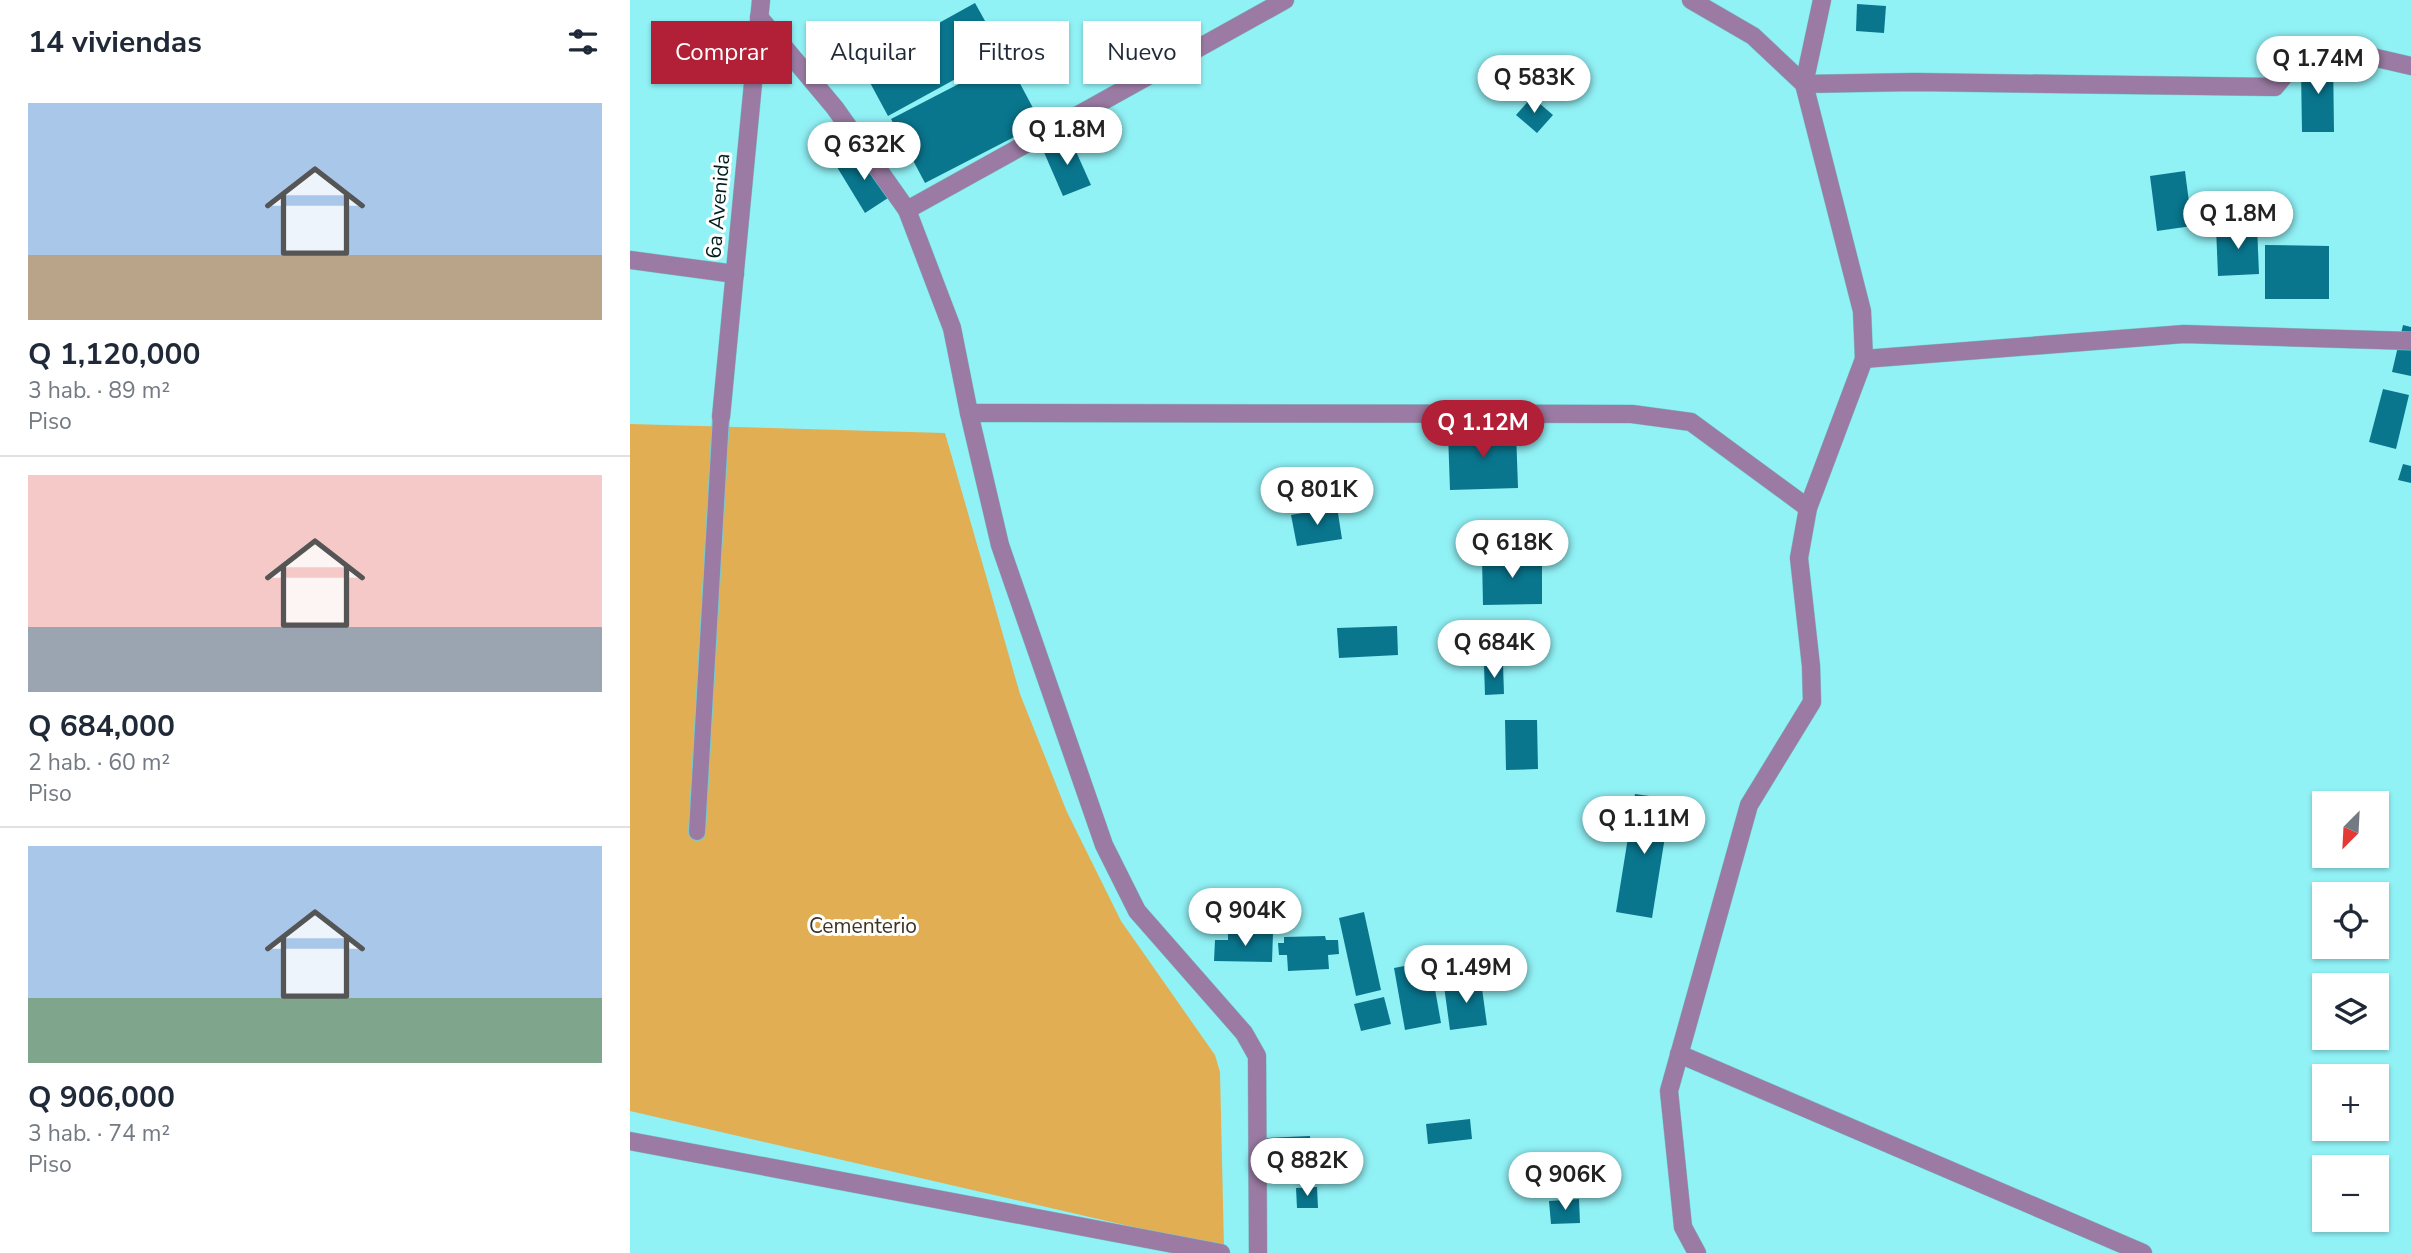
<!DOCTYPE html>
<html lang="es">
<meta charset="utf-8">
<style>
body{margin:0;font-family:"Nunito Sans",sans-serif;background:#f2f2f3;color:#1f2937;height:100vh;display:flex;flex-direction:column;font-size:26px;white-space:nowrap}
*{box-sizing:border-box;margin:0}
p{font-size:23px;color:#747a83}
.icon{flex:none;width:38px;height:38px;fill:none;stroke:currentColor;stroke-width:2;stroke-linecap:round;stroke-linejoin:round}
.map{position:relative;flex:1;overflow:hidden}
.sheet{display:flex;flex-direction:column;background:#fff;width:630px}
.sheet>*{flex:none}
.banner{position:absolute;left:21px;top:21px;width:665px;height:63px;display:flex;gap:14px}
.needle{width:46px;rotate:204deg}
.fabs{position:absolute;left:1682px;top:791px;display:grid;gap:14px}
.fabs a{display:grid;place-items:center;width:77px;height:77px;border-radius:0px;background:#fff;box-shadow:0 2px 5px #0004;font-size:35px}
.price{position:absolute;translate:-50% -60px;padding:0 16px;border-radius:24px;background:#fff;color:#222;font-size:23px;line-height:46px;filter:drop-shadow(0 2px 4px #0008)}
.price::after{content:'';position:absolute;left:50%;top:42px;width:21px;height:16px;margin-left:-10px;background:inherit;clip-path:polygon(0 0,100% 0,50% 100%)}
.price.current{background:#b22037;color:#fff}
ul{padding:0;list-style:none}
li{display:grid;align-content:center;gap:14px;height:371px;padding:0 28px}
li+li{border-top:2px solid #e0e1e3}
li span{display:grid;place-items:center;height:217px;border-radius:0px;color:#555}
li>.icon{margin-inline-start:auto}
span .icon{width:126px;height:126px;fill:#fffc;stroke-width:1}
li b{font-size:30px}
h2{display:flex;justify-content:space-between;align-items:center;height:84px;padding:0 28px;font-size:30px}
.tag{padding:0 24px;border-radius:0px;background:#fff;box-shadow:0 2px 5px #0004;font-size:24px;line-height:63px}
.tag.current{background:#b22037;color:#fff}
main{display:flex;flex:1;min-height:0}
.map>svg:first-child{display:block}
.green{fill:#e1ae53}
.building{fill:#09768e}
.lines{fill:none;stroke-linecap:round;stroke-linejoin:round}
.service-casing{stroke:#77cccf;stroke-width:18}
.minor-casing{stroke:#77cccf;stroke-width:19}
.service{stroke:#9b7ba3;stroke-width:16}
.minor{stroke:#9b7ba3;stroke-width:18}
.labels{text-anchor:middle;stroke-width:6;stroke-linejoin:round;paint-order:stroke}
.street-label{font-size:21px;fill:#001e1f;stroke:#fff}
.park-label{font-size:21px;fill:#403420;stroke:#fff}
</style>
<main>
<section class="sheet">
<h2>14 viviendas<svg class="icon" aria-label="filters" viewBox="0 0 24 24"><path d="M4 7h16M4 17h16"/><circle cx="9" cy="7" r="2"/><circle cx="15" cy="17" r="2"/></svg></h2>
<ul>
<li><span style="background:linear-gradient(#a9c7e8 70%,#b9a48a 0)"><svg class="icon" aria-label="home" viewBox="0 0 24 24"><path d="M3 11l9-7 9 7M6 9v11h12V9"/></svg></span><div><b>Q 1,120,000</b><p>3 hab. · 89 m²</p><p>Piso</p></div></li>
<li><span style="background:linear-gradient(#f6c9c9 70%,#9aa5b1 0)"><svg class="icon" aria-label="home" viewBox="0 0 24 24"><path d="M3 11l9-7 9 7M6 9v11h12V9"/></svg></span><div><b>Q 684,000</b><p>2 hab. · 60 m²</p><p>Piso</p></div></li>
<li><span style="background:linear-gradient(#a9c7e8 70%,#7fa58c 0)"><svg class="icon" aria-label="home" viewBox="0 0 24 24"><path d="M3 11l9-7 9 7M6 9v11h12V9"/></svg></span><div><b>Q 906,000</b><p>3 hab. · 74 m²</p><p>Piso</p></div></li>
</ul>
</section>
<div class="map">
<svg width="1781" height="1253" viewBox="0 0 1781 1253">
<rect width="100%" height="100%" fill="#91f2f6"/>
<!-- green -->
<polygon class="green" points="0,424 315,433 390,694 437,812 491,921 585,1055 590,1072 594,1248 0,1111"/>
<!-- building -->
<g class="building">
<polygon points="345,3 373,53 258,116 231,66"/>
<polygon points="1227,4 1256,6 1254,33 1226,31"/>
<polygon points="1681,56 1703,56 1704,132 1672,132 1671,71 1680,71"/>
<polygon points="377,59 411,123 295,183 261,119"/>
<polygon points="902,97 923,115 907,133 886,115"/>
<polygon points="440,138 461,185 433,196 413,150"/>
<polygon points="233,151 261,196 235,213 207,167"/>
<polygon points="1555,171 1562,226 1527,231 1520,176"/>
<polygon points="1627,225 1629,274 1588,276 1586,227"/>
<polygon points="1635,245 1699,246 1699,299 1635,299"/>
<polygon points="1773,325 1781,327 1781,376 1762,372"/>
<polygon points="1753,389 1779,395 1766,449 1739,442"/>
<polygon points="886,431 888,488 820,490 818,433"/>
<polygon points="1773,464 1781,466 1781,483 1768,480"/>
<polygon points="707,507 712,539 667,546 661,515"/>
<polygon points="912,556 912,604 853,605 852,557"/>
<polygon points="767,626 768,655 709,658 707,628"/>
<polygon points="873,664 874,694 855,695 854,665"/>
<polygon points="875,720 907,720 908,769 876,770"/>
<polygon points="1005,794 1041,799 1022,918 986,912"/>
<polygon points="734,912 751,990 726,996 709,918"/>
<polygon points="598,932 643,933 642,962 584,961 585,940 598,940"/>
<polygon points="695,936 696,940 708,940 709,954 698,955 699,969 658,971 657,955 649,955 648,943 654,943 654,937"/>
<polygon points="800,961 811,1023 775,1030 764,968"/>
<polygon points="851,981 857,1025 820,1030 814,986"/>
<polygon points="754,997 761,1024 731,1031 724,1004"/>
<polygon points="840,1119 842,1139 798,1144 796,1124"/>
<polygon points="680,1136 682,1182 639,1184 637,1138"/>
<polygon points="687,1187 688,1208 667,1208 666,1188"/>
<polygon points="949,1199 950,1223 921,1224 919,1201"/>
</g>
<g class="lines">
<defs>
<polyline id="service" points="67,832 91,417"/>
<g id="minor">
<polyline points="1061,0 1123,36 1174,84 1285,82 1645,87 1674,52 1712,50 1781,66"/>
<polyline points="129,17 205,108 277,210 322,328 339,413 370,545 474,845 507,911 614,1033 627,1056 628,1253"/>
<polyline points="277,210 655,0"/>
<polyline points="0,260 105,274"/>
<polyline points="1234,359 1554,334 1781,341"/>
<polyline points="339,413 1002,414 1061,422 1178,508"/>
<polyline points="91,417 131,0"/>
<polyline points="1049,1054 1513,1253"/>
<polyline points="0,1141 591,1253"/>
<polyline points="1067,1253 1053,1227 1039,1091 1119,805 1182,702 1181,666 1169,558 1178,508 1234,359 1232,311 1174,84 1192,0"/>
</g>
</defs>
<!-- service casing -->
<use href="#service" class="service-casing"/>
<!-- minor casing -->
<use href="#minor" class="minor-casing"/>
<!-- service -->
<use href="#service" class="service"/>
<!-- minor -->
<use href="#minor" class="minor"/>
</g>
<g class="labels">
<!-- street labels -->
<g class="street-label">
<text transform="translate(88 206) rotate(-85)" y="7">6a Avenida</text>
</g>
<!-- park labels -->
<g class="park-label">
<text x="233" y="933">Cementerio</text>
</g>
</g>
</svg>
<div class="fabs">
<a><svg class="needle" viewBox="-14 -14 28 28"><path d="M0-13l5 13h-10z" fill="#e53935"/><path d="M0 13l5-13h-10z" fill="#747a83"/></svg></a>
<a><svg class="icon" aria-label="locate" viewBox="0 0 24 24"><circle cx="12" cy="12" r="6"/><path d="M12 2v4M12 18v4M2 12h4M18 12h4"/></svg></a>
<a><svg class="icon" aria-label="layers" viewBox="0 0 24 24"><path d="M12 4l9 5-9 5-9-5zM3 14l9 5 9-5"/></svg></a>
<a>+</a>
<a>−</a>
</div>
<b class="price" style="left:1688px;top:96px">Q 1.74M</b>
<b class="price" style="left:904px;top:115px">Q 583K</b>
<b class="price" style="left:437px;top:167px">Q 1.8M</b>
<b class="price" style="left:234px;top:182px">Q 632K</b>
<b class="price" style="left:1608px;top:251px">Q 1.8M</b>
<b class="price current" style="left:853px;top:460px">Q 1.12M</b>
<b class="price" style="left:687px;top:527px">Q 801K</b>
<b class="price" style="left:882px;top:580px">Q 618K</b>
<b class="price" style="left:864px;top:680px">Q 684K</b>
<b class="price" style="left:1014px;top:856px">Q 1.11M</b>
<b class="price" style="left:615px;top:948px">Q 904K</b>
<b class="price" style="left:836px;top:1005px">Q 1.49M</b>
<b class="price" style="left:677px;top:1198px">Q 882K</b>
<b class="price" style="left:935px;top:1212px">Q 906K</b>
<div class="banner">
<a class="tag current">Comprar</a>
<a class="tag">Alquilar</a>
<a class="tag">Filtros</a>
<a class="tag">Nuevo</a>
</div>
</div>
</main>
